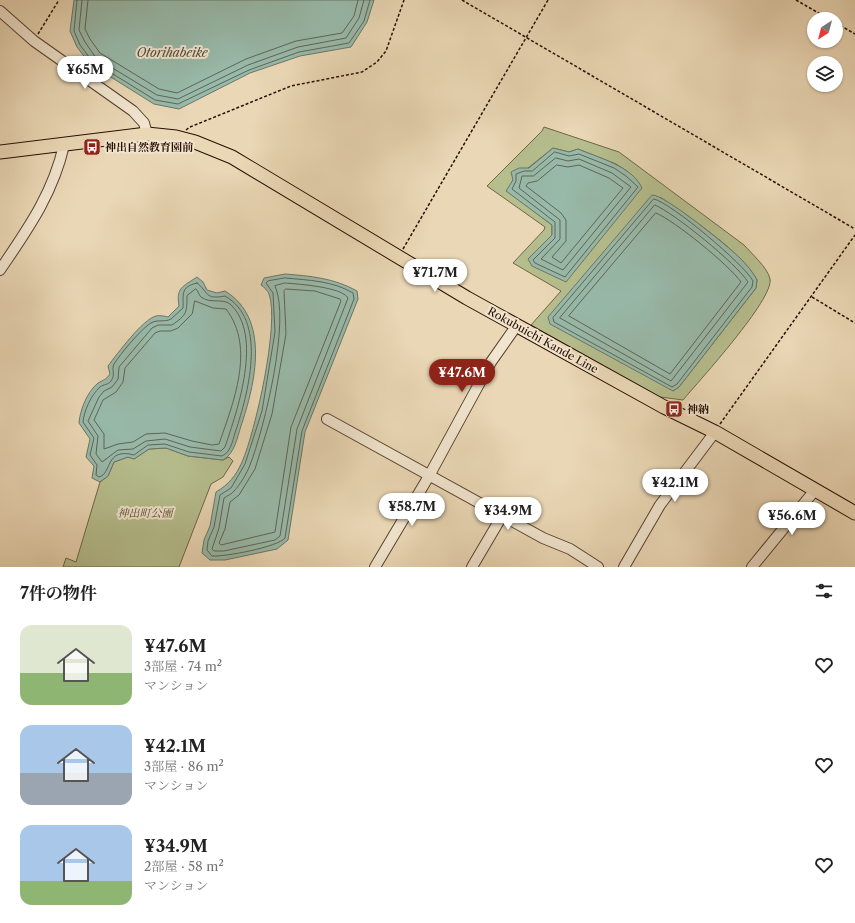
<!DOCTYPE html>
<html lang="ja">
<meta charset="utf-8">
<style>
body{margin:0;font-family:"Libre Caslon Text","Noto Serif JP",serif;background:#f2f2f2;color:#222;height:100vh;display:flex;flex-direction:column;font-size:15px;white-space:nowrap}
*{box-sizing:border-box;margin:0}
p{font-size:13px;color:#767676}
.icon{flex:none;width:22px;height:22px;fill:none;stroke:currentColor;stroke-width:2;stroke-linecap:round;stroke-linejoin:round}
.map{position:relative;height:567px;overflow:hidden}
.drawer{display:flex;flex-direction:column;background:#fff;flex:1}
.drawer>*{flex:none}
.needle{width:26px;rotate:216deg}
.buttons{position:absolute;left:807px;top:12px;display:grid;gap:8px}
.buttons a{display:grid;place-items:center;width:36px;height:36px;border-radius:50%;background:#fff;box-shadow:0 1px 3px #0004;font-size:20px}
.price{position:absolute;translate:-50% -34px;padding:0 9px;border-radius:14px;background:#fff;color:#222;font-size:13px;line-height:26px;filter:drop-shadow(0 1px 2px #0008)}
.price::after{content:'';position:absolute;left:50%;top:24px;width:12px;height:9px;margin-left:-6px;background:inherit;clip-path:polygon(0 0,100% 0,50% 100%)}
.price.on{background:#8f2418;color:#fff}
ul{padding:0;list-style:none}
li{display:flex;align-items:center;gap:12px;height:100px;padding:0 20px}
li span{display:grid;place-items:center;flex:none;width:112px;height:80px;border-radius:12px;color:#555}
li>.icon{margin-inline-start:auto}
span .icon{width:48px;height:48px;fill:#fffc;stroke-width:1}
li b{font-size:17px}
h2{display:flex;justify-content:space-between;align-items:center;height:48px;padding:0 20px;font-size:17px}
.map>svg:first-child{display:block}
.green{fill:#b6be8e;stroke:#6f6648;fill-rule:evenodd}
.water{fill:#98baaa;stroke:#6b7667}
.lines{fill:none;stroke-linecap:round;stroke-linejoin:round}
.shore{stroke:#606456;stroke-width:1}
.minor-casing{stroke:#58412f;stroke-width:12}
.major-casing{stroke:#280f02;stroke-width:15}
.path{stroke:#280f02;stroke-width:1.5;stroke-dasharray:3 2;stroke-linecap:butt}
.minor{stroke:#f1e5cf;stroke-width:10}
.major{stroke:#ead7b5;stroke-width:13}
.labels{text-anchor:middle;stroke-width:4;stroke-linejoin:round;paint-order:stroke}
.poi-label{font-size:11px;font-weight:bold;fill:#280f02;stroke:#f1e5cf;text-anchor:start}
.street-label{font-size:11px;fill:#280f02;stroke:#f1e5cf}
.park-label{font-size:11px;font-style:italic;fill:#5a4c33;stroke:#f1e5cf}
.water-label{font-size:12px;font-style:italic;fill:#4f4b3d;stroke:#f1e5cf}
</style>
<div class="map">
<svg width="855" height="567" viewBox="0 0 855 567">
<rect width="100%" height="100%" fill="#ead7b5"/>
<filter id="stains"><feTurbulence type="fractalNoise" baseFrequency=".005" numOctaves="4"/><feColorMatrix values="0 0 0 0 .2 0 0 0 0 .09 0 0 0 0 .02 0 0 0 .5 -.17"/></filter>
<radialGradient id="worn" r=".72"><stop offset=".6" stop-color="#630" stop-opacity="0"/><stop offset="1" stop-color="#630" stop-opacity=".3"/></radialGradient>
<!-- green -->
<g class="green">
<path d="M544,127L619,152L744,245C751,253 768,268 770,279C774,299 699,381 683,400L660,397L531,325L561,291L513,263L544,230L545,227L487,186L542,131ZM553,148L569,152L578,149L616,164L628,172L528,259L552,235V225L507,191L513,180ZM660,197C689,217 740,250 757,280L756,288L679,387L673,391Z"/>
<polygon points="166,448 188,456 223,460 229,457 233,461 223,477 211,484 179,567 63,567 66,558 76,562 100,482 108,476 114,462 128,457 134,459 149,449"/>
</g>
<!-- water -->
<g class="water">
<polygon points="74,0 374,0 367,22 351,47 300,56 250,73 179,109 154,104 90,64 77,47 70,31"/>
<path d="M553,148L569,152L578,149C599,158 632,166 642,188L566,282L532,266L528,259L552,235V225L506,191L513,180L511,172L519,168H529Z"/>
<path d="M652,195C664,194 729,247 740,258C746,264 753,272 757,280L756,288L679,387L673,391L550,324L548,317Z"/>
<path d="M285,274C310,276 334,278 357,291L358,299L305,432L288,540L277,549L225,560H210L202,553L204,540L210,526L216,492C228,485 236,476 242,462C255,433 280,323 269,294C268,291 264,287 261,285L264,278Z"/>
<path d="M197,277L203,282L207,290L217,293L225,291C271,319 255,384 241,426C237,438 235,453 223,460L188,456L166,448L149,449L134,459L128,457L114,462L108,476L100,482L92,478L94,466L86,457L90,439L79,423C80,410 87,392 98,383C103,380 106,380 110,374L108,366C117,354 143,319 156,316C159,315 164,316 168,317L179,306C176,288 182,287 197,277Z"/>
</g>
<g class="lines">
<!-- shore -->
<g class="shore">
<polyline points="77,0 74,31 80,45 92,61 155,100 178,104 249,70 299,52 349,43 364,21 370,0"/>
<polyline points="82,0 79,30 85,42 96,58 157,95 178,99 248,65 298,47 346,38 359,18 364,0"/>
<polyline points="88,0 85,29 90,39 100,53 159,89 177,93 246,59 296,41 342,33 354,16 358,0"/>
<polygon points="555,152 569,156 579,154 614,168 626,176 638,187 565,277 535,263 533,260 555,238 555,222 512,189 516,181 516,174 524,171 532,171"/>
<polygon points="556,158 568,161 579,159 612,173 631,187 563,270 541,259 560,239 560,220 519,188 522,176 533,176"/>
<polygon points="557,165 568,167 579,165 609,178 623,188 561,263 552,257 566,241 566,220 561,213 526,186 528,183 537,181"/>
<path d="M654,199C670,202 745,265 753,281L752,287L677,384L672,387L554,322L553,318Z"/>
<path d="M655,205C674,213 737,264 748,282L671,381L560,318Z"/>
<path d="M656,213C675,221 729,265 741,282L670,374L569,316Z"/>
<path d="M285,278C308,280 333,281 353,293L354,299L302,431L285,538C278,547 224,557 212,556L207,550L208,541L214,527L220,495L231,488L245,464L262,411L275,332L273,293L266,283L268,281Z"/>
<path d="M197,283C209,292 204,300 225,296C267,320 249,389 237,427C233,437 232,452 222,456L189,452L165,444L148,445L134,455C105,447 112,474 99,477L96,475L97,465L90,455L94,438L83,422C84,411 91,395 100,387C104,384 108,385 111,381C116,374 111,370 114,364C121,353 138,333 148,325C156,318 164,323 171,319L183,308C184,296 179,287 197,283Z"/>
<path d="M285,283C298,284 342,287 348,298L297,429L280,536L275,540L224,551H214L212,549L219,528L224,498C227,496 232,494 234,491C240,485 247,473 250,465C264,429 291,320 275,286Z"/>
<path d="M196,289C198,291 199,295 201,297C210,304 222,298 230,304C264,335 237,411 225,447L221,451L190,447L165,439L146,441L133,449L118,450L102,462L96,454L98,436L88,421L99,397L104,391L112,387L118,379L119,367L152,328L158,325H172C187,315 187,312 187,296Z"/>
<polygon points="286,289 315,291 340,299 341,301 291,427 275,532 221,545 219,543 225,529 230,502 239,495 255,469 272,414 286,334 284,291"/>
<path d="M195,301L213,308L226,309C256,348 233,403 219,444L212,445L192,441L165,433L146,434L133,442L118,444L104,449V434L94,420L103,400L116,392L123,382L125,368L155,333L160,331H171L178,328L192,314Z"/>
</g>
<defs>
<g id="minor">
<polyline points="0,11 34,41 133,111 144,123 147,134"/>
<path d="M0,270C27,230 53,194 64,145"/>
<polyline points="327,419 543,538 570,549 598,567"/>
<polyline points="375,567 429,476 491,362 517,325"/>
<polyline points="472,567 502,516"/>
<polyline points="624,567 660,505 715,432"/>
<polyline points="752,567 815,490"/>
</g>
<polyline id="major" points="0,152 147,134 176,137 195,142 232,157 467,298 664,407 715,432 855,513"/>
</defs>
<!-- minor casing -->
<use href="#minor" class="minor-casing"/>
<!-- major casing -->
<use href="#major" class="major-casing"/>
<!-- path -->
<g class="path">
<polyline points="462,0 855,229"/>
<polyline points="796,0 829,19"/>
<polyline points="836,23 855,34"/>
<polyline points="38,34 59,0"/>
<polyline points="186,130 190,127 291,86 362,72 377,62 386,51 404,0"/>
<polyline points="403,249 548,0"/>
<polyline points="812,297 855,323"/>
<polyline points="720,424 855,235"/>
</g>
<!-- minor -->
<use href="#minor" class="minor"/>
<!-- major -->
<use href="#major" class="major"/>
</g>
<!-- icons -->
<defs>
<symbol id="bus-square" viewBox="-11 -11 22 22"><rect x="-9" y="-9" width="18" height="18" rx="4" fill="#8f2418" stroke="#f1e5cf"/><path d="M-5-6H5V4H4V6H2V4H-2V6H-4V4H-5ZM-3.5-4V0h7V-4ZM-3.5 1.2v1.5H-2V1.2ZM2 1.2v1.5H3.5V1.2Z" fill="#fff"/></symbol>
</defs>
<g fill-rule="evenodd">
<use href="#bus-square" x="82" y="137" width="20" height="20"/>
<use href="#bus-square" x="664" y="399" width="20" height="20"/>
</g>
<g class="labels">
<!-- poi labels -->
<g class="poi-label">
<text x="105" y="151">神出自然教育園前</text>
<text x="687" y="413">神納</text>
</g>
<!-- street labels -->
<g class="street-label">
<text transform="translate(543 340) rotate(29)" y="4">Rokubuichi Kande Line</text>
</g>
<!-- park labels -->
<g class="park-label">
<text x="145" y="517">神出町公園</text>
</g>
<!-- water labels -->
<g class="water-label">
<text x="172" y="57">Otorihabeike</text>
</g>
</g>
<rect width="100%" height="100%" filter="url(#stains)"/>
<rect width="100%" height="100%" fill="url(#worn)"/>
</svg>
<div class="buttons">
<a><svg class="needle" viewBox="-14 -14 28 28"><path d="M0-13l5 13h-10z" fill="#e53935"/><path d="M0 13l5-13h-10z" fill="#767676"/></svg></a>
<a><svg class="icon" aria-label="layers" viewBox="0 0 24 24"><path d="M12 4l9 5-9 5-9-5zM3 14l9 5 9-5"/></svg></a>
</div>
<b class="price" style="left:85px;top:90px">¥65M</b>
<b class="price" style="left:435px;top:293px">¥71.7M</b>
<b class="price on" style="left:462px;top:393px">¥47.6M</b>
<b class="price" style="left:675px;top:503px">¥42.1M</b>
<b class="price" style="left:412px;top:527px">¥58.7M</b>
<b class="price" style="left:508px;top:531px">¥34.9M</b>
<b class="price" style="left:792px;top:536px">¥56.6M</b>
</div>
<section class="drawer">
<h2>7件の物件<svg class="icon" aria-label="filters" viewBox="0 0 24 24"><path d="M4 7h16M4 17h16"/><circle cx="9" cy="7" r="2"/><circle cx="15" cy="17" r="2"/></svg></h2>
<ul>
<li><span style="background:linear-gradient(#dfe7d0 60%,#8fb573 0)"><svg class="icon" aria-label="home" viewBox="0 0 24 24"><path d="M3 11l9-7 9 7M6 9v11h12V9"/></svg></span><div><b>¥47.6M</b><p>3部屋 · 74 m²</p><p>マンション</p></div><svg class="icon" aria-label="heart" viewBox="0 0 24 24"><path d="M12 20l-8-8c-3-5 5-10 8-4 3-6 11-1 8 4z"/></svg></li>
<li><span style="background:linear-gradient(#a9c7e8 60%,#9aa5b1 0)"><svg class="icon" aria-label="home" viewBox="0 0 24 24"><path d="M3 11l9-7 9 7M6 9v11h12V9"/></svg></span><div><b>¥42.1M</b><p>3部屋 · 86 m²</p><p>マンション</p></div><svg class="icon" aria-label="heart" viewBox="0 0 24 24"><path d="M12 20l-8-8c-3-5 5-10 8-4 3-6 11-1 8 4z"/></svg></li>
<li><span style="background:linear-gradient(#a9c7e8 70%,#8fb573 0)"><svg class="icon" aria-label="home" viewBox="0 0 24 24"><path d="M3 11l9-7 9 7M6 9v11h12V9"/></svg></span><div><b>¥34.9M</b><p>2部屋 · 58 m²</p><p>マンション</p></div><svg class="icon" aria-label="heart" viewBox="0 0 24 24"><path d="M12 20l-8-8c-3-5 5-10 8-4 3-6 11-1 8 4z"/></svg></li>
</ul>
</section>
